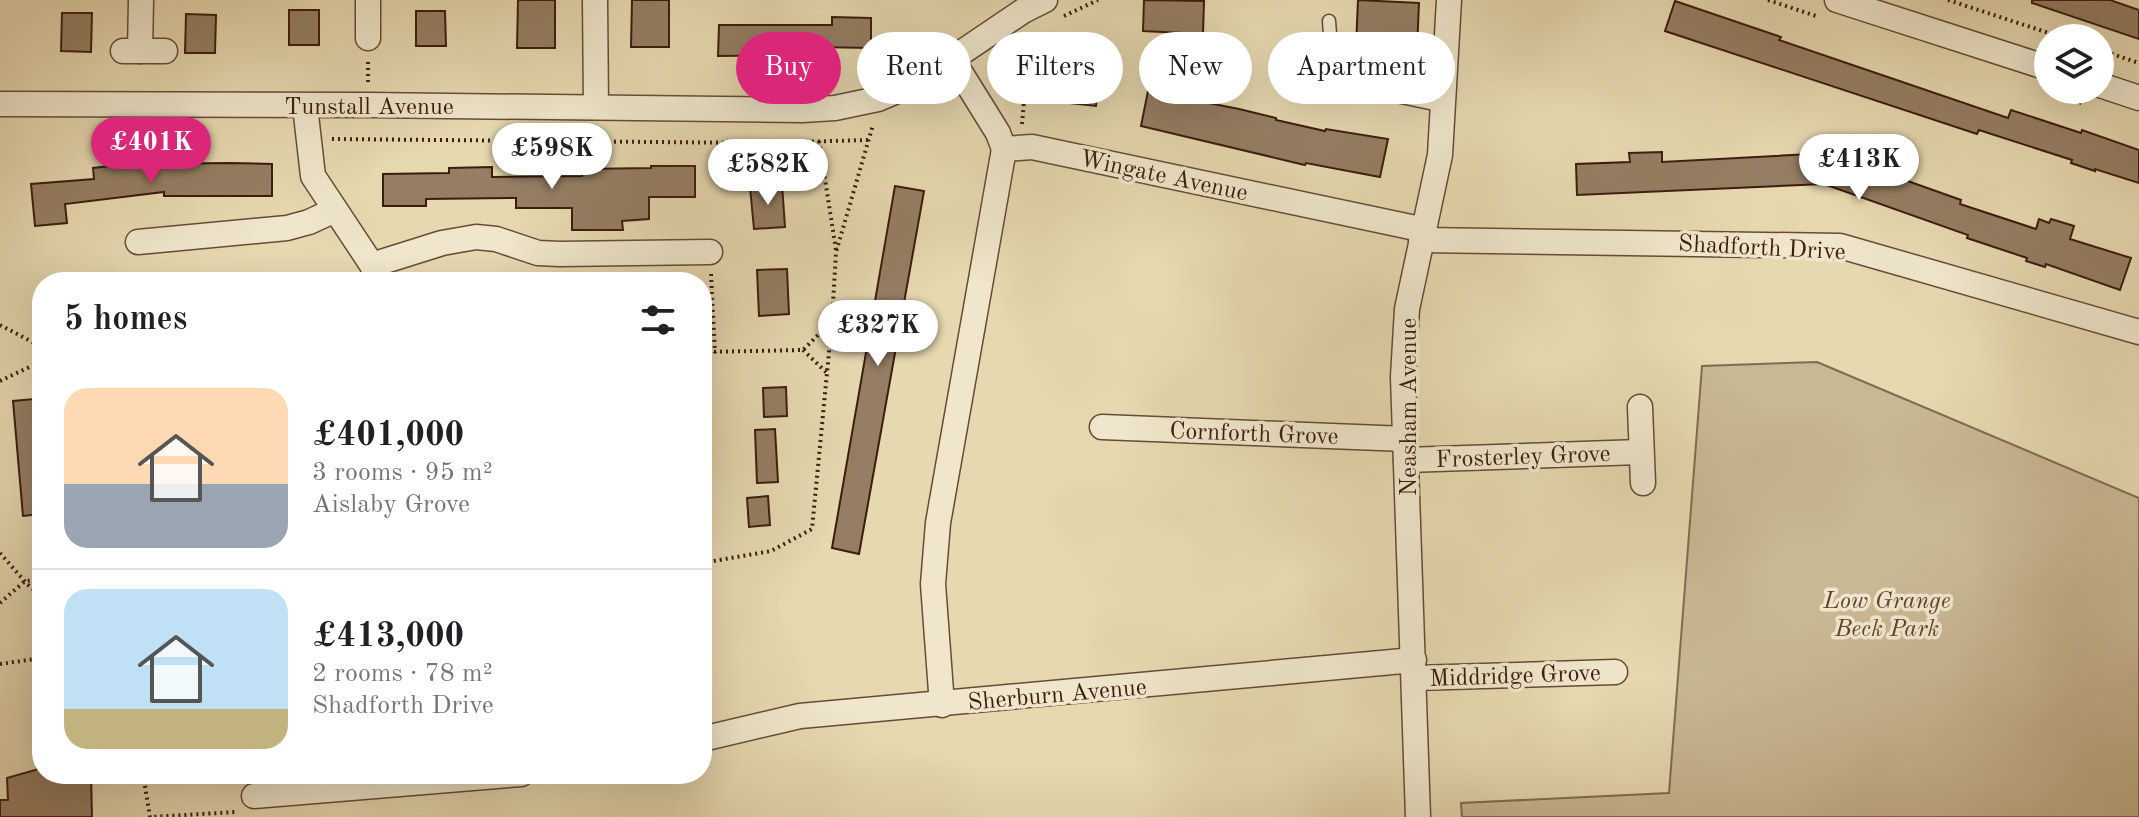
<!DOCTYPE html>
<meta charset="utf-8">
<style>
body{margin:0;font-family:"Old Standard TT",serif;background:#f6f6f6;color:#202124;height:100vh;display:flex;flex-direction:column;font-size:30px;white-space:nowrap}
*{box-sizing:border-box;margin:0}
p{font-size:26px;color:#757577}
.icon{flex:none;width:44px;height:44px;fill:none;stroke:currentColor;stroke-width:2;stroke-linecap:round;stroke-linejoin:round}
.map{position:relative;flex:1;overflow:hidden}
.details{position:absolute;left:32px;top:272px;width:680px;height:512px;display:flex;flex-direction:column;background:#fff;border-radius:32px;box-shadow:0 8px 32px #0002}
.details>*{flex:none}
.hud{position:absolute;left:736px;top:32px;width:760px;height:72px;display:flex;gap:16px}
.buttons{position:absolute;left:2034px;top:24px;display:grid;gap:16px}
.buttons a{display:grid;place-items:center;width:80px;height:80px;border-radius:50%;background:#fff;box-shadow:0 8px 32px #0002;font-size:40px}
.price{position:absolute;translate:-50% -68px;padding:0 18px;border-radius:28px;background:#fff;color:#222;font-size:26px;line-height:52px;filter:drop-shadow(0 2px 4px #0008)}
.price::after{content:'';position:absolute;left:50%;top:48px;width:24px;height:18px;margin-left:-12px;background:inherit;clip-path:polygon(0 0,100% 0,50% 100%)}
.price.selected{background:#db2777;color:#fff}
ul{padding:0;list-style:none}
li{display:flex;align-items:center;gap:24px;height:200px;padding:0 32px}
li+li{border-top:2px solid #e0e0e0}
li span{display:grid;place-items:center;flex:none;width:224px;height:160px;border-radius:24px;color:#555}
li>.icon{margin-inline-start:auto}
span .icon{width:96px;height:96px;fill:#fffc;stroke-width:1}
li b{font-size:34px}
h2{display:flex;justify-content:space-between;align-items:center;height:96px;padding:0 32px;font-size:34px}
.tag{padding:0 28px;border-radius:36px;background:#fff;box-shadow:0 8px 32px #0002;font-size:28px;line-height:72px}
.tag.selected{background:#db2777;color:#fff}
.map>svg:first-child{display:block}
.green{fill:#c9b894;stroke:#836a52;stroke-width:2}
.building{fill:#957e63;stroke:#3d1c10;stroke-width:2}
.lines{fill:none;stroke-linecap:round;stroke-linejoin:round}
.lane-casing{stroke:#674b38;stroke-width:15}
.street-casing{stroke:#674b38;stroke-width:27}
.path{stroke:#3d1c10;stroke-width:4;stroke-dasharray:2 4;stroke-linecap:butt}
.lane{stroke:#efe6cb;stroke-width:12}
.street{stroke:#efe6cb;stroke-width:24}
.labels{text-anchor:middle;stroke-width:7;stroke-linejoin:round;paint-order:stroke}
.street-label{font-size:24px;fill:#3d1c10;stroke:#efe6cb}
.park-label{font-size:24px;font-style:italic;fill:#604331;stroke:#efe6cb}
</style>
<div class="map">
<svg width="2139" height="817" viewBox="0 0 2139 817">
<rect width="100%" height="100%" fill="#e6d8af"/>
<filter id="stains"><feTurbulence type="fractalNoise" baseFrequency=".0025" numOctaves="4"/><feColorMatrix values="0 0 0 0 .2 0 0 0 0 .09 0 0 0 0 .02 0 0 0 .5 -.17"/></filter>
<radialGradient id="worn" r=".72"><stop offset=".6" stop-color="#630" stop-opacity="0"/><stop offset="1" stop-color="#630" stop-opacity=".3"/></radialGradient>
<!-- green -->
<polygon class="green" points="1817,362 2139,498 2139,817 1462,817 1461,803 1669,793 1702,366"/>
<!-- building -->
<g class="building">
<polygon points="518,0 555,0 555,48 517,48"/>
<polygon points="632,0 669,0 669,47 631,47"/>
<polygon points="1144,0 1204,1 1203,34 1143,31"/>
<polygon points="1358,0 1419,3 1416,73 1355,70"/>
<polygon points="2032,0 2110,0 2139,10 2139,39 2032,3"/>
<polygon points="1675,1 1781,37 1779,40 2008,118 2011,110 2081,133 2082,130 2139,150 2139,183 2095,169 2095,171 2071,163 2072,160 1979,130 1977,134 1665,31"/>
<rect x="289" y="10" width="30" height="35"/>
<polygon points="416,11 445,11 446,46 416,46"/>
<polygon points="62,13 92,13 91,52 61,51"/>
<polygon points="186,14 216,15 215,53 185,53"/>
<polygon points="832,17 871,18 871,48 815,47 814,55 718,56 719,25 832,25"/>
<polygon points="1067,41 1102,45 1096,106 1061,102"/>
<polygon points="1148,91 1239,109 1276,118 1276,120 1325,131 1326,129 1388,139 1380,177 1306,163 1305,165 1141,126"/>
<polygon points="1662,152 1662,162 1829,153 1961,200 1960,204 2036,229 2039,219 2049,223 2051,219 2074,226 2070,239 2131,258 2120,290 2046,264 2045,267 2026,261 2027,258 1967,238 1968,235 1824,184 1577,195 1576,164 1630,162 1629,153"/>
<polygon points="230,163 272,164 272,196 164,196 164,192 65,204 67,223 35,226 31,184 94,179 93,168 129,164"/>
<polygon points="651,166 695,166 695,197 649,197 649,219 622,221 623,230 572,230 572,208 516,208 516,198 426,199 426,206 383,206 383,174 449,173 449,168 492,167 492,177 582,176 582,169 651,168"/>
<polygon points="782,184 785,227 754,229 750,187"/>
<polygon points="895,186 924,191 859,554 832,548"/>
<polygon points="787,269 789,314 759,316 757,270"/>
<polygon points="786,387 787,416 764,417 763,388"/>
<polygon points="34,399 39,461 42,461 42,514 23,516 13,401"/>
<polygon points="775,429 778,482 757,483 755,430"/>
<polygon points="768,496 770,525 749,527 747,498"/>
<polygon points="42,768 42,774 65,774 65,777 91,775 92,817 0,817 0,800 8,800 7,778"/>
</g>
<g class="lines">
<defs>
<polyline id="lane" points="1329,21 1333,73 1343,85 1444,106"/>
<g id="street">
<polyline points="368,0 368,38"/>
<polyline points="595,0 596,107"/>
<polyline points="1837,0 2048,68"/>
<polyline points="123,51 165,51"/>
<polyline points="140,51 141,0"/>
<polyline points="952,59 998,133 1004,149 1032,147 1425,230"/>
<polyline points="2100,85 2139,98"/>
<polyline points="0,104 368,105 802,110 835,108 878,99 918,82 1023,11 1045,0"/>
<polyline points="305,106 313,176 372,265 378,282"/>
<polyline points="1421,240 1840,246 2139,332"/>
<polyline points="138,242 287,228 309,222 335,210"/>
<polyline points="372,265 442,243 476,237 496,239 538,253 560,254 710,252"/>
<polyline points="1640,407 1643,483"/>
<polyline points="1102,427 1406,439"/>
<polyline points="1406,460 1640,452"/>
<polyline points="1415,678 1615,672"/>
<polyline points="942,705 933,584 938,523 1004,149"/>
<polyline points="702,739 800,716 1414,660"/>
<polyline points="254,796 521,774"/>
<polyline points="1418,817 1403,377 1407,309 1440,155 1449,0"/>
</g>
</defs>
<!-- lane casing -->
<use href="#lane" class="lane-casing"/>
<!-- street casing -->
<use href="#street" class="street-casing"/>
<!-- path -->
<g class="path">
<polyline points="1768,0 1819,17"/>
<polyline points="1948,0 2064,38"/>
<polyline points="1064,16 1098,0"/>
<polyline points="2100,50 2139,63"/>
<polyline points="368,82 368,59"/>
<polyline points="2051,93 2085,104"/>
<polyline points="1022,124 1030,33"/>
<polyline points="332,139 760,143 869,140"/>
<polyline points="819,141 836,250"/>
<polyline points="711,274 715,353"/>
<polyline points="0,325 42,347"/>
<polyline points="803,350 827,373"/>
<polyline points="702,352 803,350 832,321"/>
<polyline points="0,381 42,361"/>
<polyline points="0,553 27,584 42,597"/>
<polyline points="702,563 771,551 812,529 832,321 836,252 873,125"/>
<polyline points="0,603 25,581 42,580"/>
<polyline points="0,664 42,658"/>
<polyline points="143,774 150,817 236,812"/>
</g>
<!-- lane -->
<use href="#lane" class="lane"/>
<!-- street -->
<use href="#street" class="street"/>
</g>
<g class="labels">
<!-- street labels -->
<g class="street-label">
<text x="369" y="114">Tunstall Avenue</text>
<text transform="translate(1164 175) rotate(12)" y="8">Wingate Avenue</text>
<text transform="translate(1762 247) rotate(3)" y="8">Shadforth Drive</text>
<text transform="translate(1408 407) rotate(-90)" y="8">Neasham Avenue</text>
<text transform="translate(1254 433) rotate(2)" y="8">Cornforth Grove</text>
<text transform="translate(1523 456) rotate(-2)" y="8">Frosterley Grove</text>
<text transform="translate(1515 675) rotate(-2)" y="8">Middridge Grove</text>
<text transform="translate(1057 694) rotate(-5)" y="8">Sherburn Avenue</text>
</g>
<!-- park labels -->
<g class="park-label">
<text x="1887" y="608">Low Grange<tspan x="1887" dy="28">Beck Park</tspan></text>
</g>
</g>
<rect width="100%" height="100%" filter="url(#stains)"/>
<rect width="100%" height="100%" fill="url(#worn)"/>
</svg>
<div class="buttons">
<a><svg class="icon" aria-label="layers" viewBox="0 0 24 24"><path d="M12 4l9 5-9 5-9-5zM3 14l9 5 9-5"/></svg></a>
</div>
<b class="price selected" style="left:151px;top:185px">£401K</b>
<b class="price" style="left:552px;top:191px">£598K</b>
<b class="price" style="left:1859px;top:202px">£413K</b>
<b class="price" style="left:768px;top:207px">£582K</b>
<b class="price" style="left:878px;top:368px">£327K</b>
<div class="hud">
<a class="tag selected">Buy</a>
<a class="tag">Rent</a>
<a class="tag">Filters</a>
<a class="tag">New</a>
<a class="tag">Apartment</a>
</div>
<section class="details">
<h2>5 homes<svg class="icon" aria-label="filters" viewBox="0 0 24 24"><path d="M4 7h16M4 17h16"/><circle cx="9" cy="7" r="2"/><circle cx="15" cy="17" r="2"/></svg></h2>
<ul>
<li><span style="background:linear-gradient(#ffd9b3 60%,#9aa5b1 0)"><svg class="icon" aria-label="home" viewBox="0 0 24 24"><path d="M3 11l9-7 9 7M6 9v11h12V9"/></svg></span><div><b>£401,000</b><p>3 rooms · 95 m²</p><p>Aislaby Grove</p></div></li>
<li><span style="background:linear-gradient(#bfe0f5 75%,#c2b280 0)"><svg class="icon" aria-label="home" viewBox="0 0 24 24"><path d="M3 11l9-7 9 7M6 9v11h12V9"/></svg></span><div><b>£413,000</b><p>2 rooms · 78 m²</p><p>Shadforth Drive</p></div></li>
</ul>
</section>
</div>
